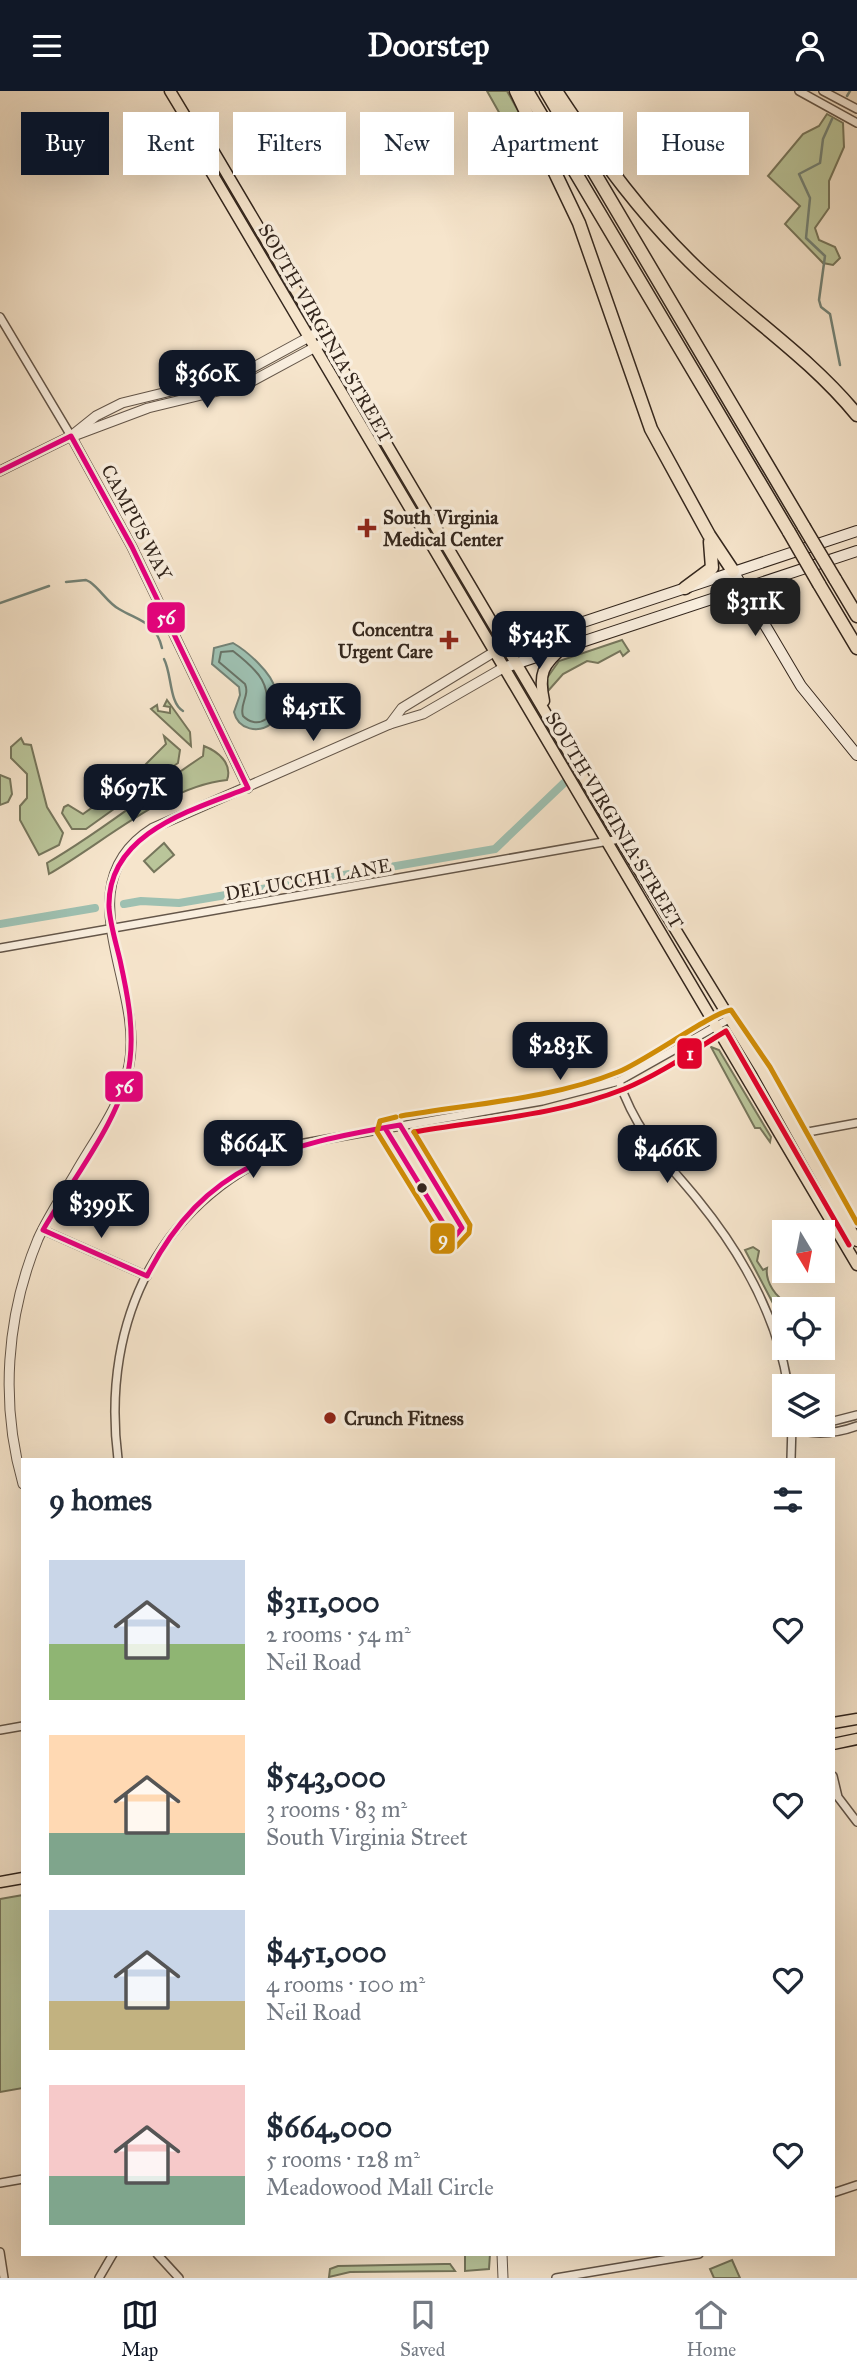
<!DOCTYPE html>
<meta charset="utf-8">
<style>
body{margin:0;font-family:"IM FELL Great Primer",serif;background:#f6f6f7;color:#1f2937;height:100vh;display:flex;flex-direction:column;font-size:26px;white-space:nowrap}
*{box-sizing:border-box;margin:0}
p{font-size:23px;color:#747a83}
.icon{flex:none;width:38px;height:38px;fill:none;stroke:currentColor;stroke-width:2;stroke-linecap:round;stroke-linejoin:round}
.map{position:relative;flex:1;overflow:hidden}
.sheet{position:absolute;left:21px;top:1367px;width:814px;height:798px;display:flex;flex-direction:column;background:#fff;border-radius:0px;box-shadow:0 7px 28px #0002}
.sheet>*{flex:none}
.top-card{position:absolute;left:21px;top:21px;width:816px;height:63px;display:flex;gap:14px}
.needle{width:46px;rotate:170deg}
.controls{position:absolute;left:772px;top:1129px;display:grid;gap:14px}
.controls a{display:grid;place-items:center;width:63px;height:63px;border-radius:0px;background:#fff;box-shadow:0 7px 28px #0002;font-size:35px}
.price{position:absolute;translate:-50% -60px;padding:0 16px;border-radius:14px;background:#111827;color:#fff;font-size:23px;line-height:46px;filter:drop-shadow(0 2px 4px #0008)}
.price::after{content:'';position:absolute;left:50%;top:42px;width:21px;height:16px;margin-left:-10px;background:inherit;clip-path:polygon(0 0,100% 0,50% 100%)}
.price.current{background:#222;color:#fff}
ul{padding:0;list-style:none}
li{display:flex;align-items:center;gap:21px;height:175px;padding:0 28px}
li span{display:grid;place-items:center;flex:none;width:196px;height:140px;border-radius:0px;color:#555}
li>.icon{margin-inline-start:auto}
span .icon{width:84px;height:84px;fill:#fffc;stroke-width:1}
li b{font-size:30px}
h2{display:flex;justify-content:space-between;align-items:center;height:84px;padding:0 28px;font-size:30px}
.pill{padding:0 24px;border-radius:0px;background:#fff;box-shadow:0 7px 28px #0002;font-size:24px;line-height:63px}
.pill.current{background:#111827;color:#fff}
header{display:flex;justify-content:space-between;align-items:center;height:91px;padding:0 28px;background:#111827;color:#fff;font-size:32px;font-weight:700}
.tabs{display:flex;justify-content:space-around;align-items:center;height:98px;border-top:2px solid #e0e1e3;background:#fff;font-size:19px;color:#747a83}
.tabs a{display:grid;justify-items:center;gap:4px}
.tabs .current{color:#111827}
.map>svg:first-child{display:block}
.green{fill:#bac59a;stroke:#76765c;stroke-width:2}
.water{fill:#9ec0b1;stroke:#738276;stroke-width:2}
.lines{fill:none;stroke-linecap:round;stroke-linejoin:round}
.shore{stroke:#687367;stroke-width:2}
.stream{stroke:#738276;stroke-width:2.5}
.canal{stroke:#9ec0b1;stroke-width:8}
.minor-casing{stroke:#645649;stroke-width:10}
.tertiary-casing{stroke:#645649;stroke-width:11}
.secondary-casing{stroke:#33261d;stroke-width:12}
.primary-casing{stroke:#33261d;stroke-width:13}
.motorway-casing{stroke:#33261d;stroke-width:15}
.minor{stroke:#f9eede;stroke-width:7}
.tertiary{stroke:#f9eede;stroke-width:9}
.secondary{stroke:#f9eede;stroke-width:10}
.primary{stroke:#f6e5cc;stroke-width:10}
.motorway{stroke:#f6e5cc;stroke-width:12}
.motorway-bridge-casing{stroke:#33261d;stroke-width:15;stroke-linecap:butt}
.motorway-bridge{stroke:#f6e5cc;stroke-width:12}
.bus-1-casing{stroke:#f9eede;stroke-width:10}
.bus-2-casing{stroke:#f9eede;stroke-width:10}
.bus-3-casing{stroke:#f9eede;stroke-width:10}
.bus-1{stroke:#e5007d;stroke-width:5}
.bus-2{stroke:#e4002b;stroke-width:5}
.bus-3{stroke:#d08c06;stroke-width:5}
.poi-dot{fill:#8f2418;stroke:#f9eede;stroke-width:2.5}
.bus-dot{fill:#33261d;stroke:#f9eede;stroke-width:2.5}
.labels{text-anchor:middle;stroke-width:7;stroke-linejoin:round;paint-order:stroke}
.street-label{font-size:19px;fill:#33261d;stroke:#f9eede}
.poi-label{font-size:19px;font-weight:bold;fill:#33261d;stroke:#f9eede;text-anchor:start}
.line-badge{stroke:#f9eede;stroke-width:2.5}
.badge-label{font-size:19px;text-anchor:middle;font-weight:bold;fill:#fff}
</style>
<header><svg class="icon" aria-label="menu" viewBox="0 0 24 24"><path d="M4 6h16M4 12h16M4 18h16"/></svg>Doorstep<svg class="icon" aria-label="person" viewBox="0 0 24 24"><circle cx="12" cy="8" r="4"/><path d="M4 21q1-7 8-7t8 7"/></svg></header>
<div class="map">
<svg width="857" height="2187" viewBox="0 0 857 2187">
<rect width="100%" height="100%" fill="#f6e5cc"/>
<filter id="stains"><feTurbulence type="fractalNoise" baseFrequency=".00286" numOctaves="4"/><feColorMatrix values="0 0 0 0 .2 0 0 0 0 .09 0 0 0 0 .02 0 0 0 .5 -.17"/></filter>
<radialGradient id="worn" r=".72"><stop offset=".6" stop-color="#630" stop-opacity="0"/><stop offset="1" stop-color="#630" stop-opacity=".3"/></radialGradient>
<!-- green -->
<g class="green">
<polygon points="487,0 507,0 521,25 505,32"/>
<polygon points="827,23 843,32 844,56 829,90 829,117 815,137 819,149 835,156 840,167 833,174 823,172 785,133 800,115 768,85 803,43 819,35"/>
<polygon points="622,549 629,560 623,565 620,560 598,572 587,570 563,583 548,600 547,587 559,570"/>
<polygon points="167,609 190,641 191,655 151,618 157,614 158,620 170,622 170,616 164,615"/>
<polygon points="164,645 180,659 178,672 86,738 72,738 62,722 64,716 68,714 83,723 97,713 104,715 166,653"/>
<polygon points="21,647 24,653 31,654 47,716 63,742 59,754 39,764 20,729 20,715 27,707 27,683 11,667 11,656"/>
<path d="M204,655C217,660 233,672 227,689C166,695 103,752 49,783L47,772C104,739 150,700 203,665Z"/>
<polygon points="0,684 10,688 12,703 8,711 0,714"/>
<polygon points="164,752 174,764 154,781 144,770"/>
<polygon points="711,956 719,959 771,1046 770,1051 760,1037 755,1037"/>
<path d="M753,1156L759,1160L757,1170L763,1179L767,1177C765,1190 776,1208 788,1211L776,1218L745,1159Z"/>
<polygon points="23,1804 23,1997 0,2001 0,1808"/>
<polygon points="465,2163 490,2163 489,2178 465,2180"/>
<polygon points="732,2169 740,2187 714,2187 710,2178"/>
<polygon points="444,2173 450,2173 455,2180 350,2181 329,2186 330,2178 338,2175"/>
</g>
<!-- water -->
<path class="water" d="M233,552C247,560 272,582 275,598C278,609 274,621 272,632C259,643 238,639 234,621L240,604L239,596L212,573L214,557Z"/>
<g class="lines">
<!-- shore -->
<path class="shore" d="M233,560C260,581 272,593 266,628C258,634 249,631 243,625C239,613 250,605 245,593L219,571L221,561Z"/>
<!-- stream -->
<g class="stream">
<polyline points="847,5 850,0"/>
<polyline points="832,28 823,48 820,72 799,83 810,107 806,147 825,165 819,209 821,216 830,223 840,274"/>
<path d="M66,491L86,489L90,491C101,499 108,512 119,518C139,530 156,531 162,557"/>
<polyline points="0,512 49,495"/>
<path d="M164,568C172,583 169,612 183,620"/>
</g>
<!-- canal -->
<g class="canal">
<polyline points="124,813 141,810 179,812 495,758 564,692"/>
<polyline points="0,833 95,817"/>
</g>
<defs>
<g id="minor">
<polyline points="799,0 857,32"/>
<polyline points="823,0 857,18"/>
<polyline points="0,226 71,345"/>
<polyline points="0,857 620,748"/>
<path d="M619,990C636,1041 665,1069 698,1109C742,1163 777,1226 788,1295"/>
<polyline points="797,1043 857,1032"/>
<polyline points="43,1139 147,1185"/>
<polyline points="822,1333 857,1324"/>
<path d="M792,1338C814,1344 836,1343 857,1335"/>
<path d="M118,1368C100,1227 162,1103 299,1053L542,1010L619,990L729,928"/>
<polyline points="791,1368 792,1334"/>
<polyline points="0,1639 23,1635"/>
<polyline points="833,1685 838,1706 857,1731"/>
<polyline points="0,2092 23,2088"/>
<polyline points="833,2102 857,2094"/>
<polyline points="0,2161 4,2187"/>
<polyline points="157,2163 179,2187"/>
<polyline points="99,2187 113,2163"/>
<polyline points="556,2187 699,2163"/>
</g>
<g id="tertiary">
<polyline points="76,344 148,317 247,293 321,253"/>
<polyline points="71,345 132,456 248,697"/>
<polyline points="0,380 71,345 96,325 122,312 241,283 320,240"/>
<polyline points="390,633 402,617 494,561"/>
<path d="M23,1393C0,1313 6,1225 38,1148C48,1126 62,1105 75,1083C94,1049 122,1014 129,974C145,894 62,794 153,737L390,633L423,623L503,577"/>
<polyline points="502,2163 503,2187"/>
</g>
<g id="secondary">
<polyline points="733,480 801,595 857,664"/>
<polyline points="499,559 857,440"/>
<polyline points="503,577 857,460"/>
</g>
<g id="primary">
<polyline points="170,0 199,48 214,61 620,748 762,980 857,1150"/>
<polyline points="199,48 203,67 857,1174"/>
<path d="M544,610C538,583 543,573 564,556"/>
<polyline points="833,1632 857,1628"/>
<polyline points="833,1653 857,1648"/>
<polyline points="0,1791 23,1787"/>
</g>
<g id="motorway">
<polyline points="516,0 579,132 651,338 709,444 733,480"/>
<polyline points="527,0 789,441"/>
<polyline points="546,0 804,436"/>
<path d="M556,0C600,67 645,129 703,183C755,231 812,269 857,324"/>
<polyline points="835,488 857,525"/>
<polyline points="819,493 857,557"/>
<polyline points="685,497 712,477 710,451"/>
</g>
</defs>
<!-- minor casing -->
<use href="#minor" class="minor-casing"/>
<!-- tertiary casing -->
<use href="#tertiary" class="tertiary-casing"/>
<!-- secondary casing -->
<use href="#secondary" class="secondary-casing"/>
<!-- primary casing -->
<use href="#primary" class="primary-casing"/>
<!-- motorway casing -->
<use href="#motorway" class="motorway-casing"/>
<!-- minor -->
<use href="#minor" class="minor"/>
<!-- tertiary -->
<use href="#tertiary" class="tertiary"/>
<!-- secondary -->
<use href="#secondary" class="secondary"/>
<!-- primary -->
<use href="#primary" class="primary"/>
<!-- motorway -->
<use href="#motorway" class="motorway"/>
<defs>
<g id="motorway-bridge">
<polyline points="804,436 835,488"/>
<polyline points="789,441 819,493"/>
</g>
</defs>
<!-- motorway-bridge casing -->
<use href="#motorway-bridge" class="motorway-bridge-casing"/>
<!-- motorway-bridge -->
<use href="#motorway-bridge" class="motorway-bridge"/>
<defs>
<path id="bus-1" d="M0,380L71,345L132,456L248,697C192,719 107,742 109,816C110,833 116,852 120,869C127,901 134,935 130,969C124,1025 71,1090 43,1139L147,1185C205,1072 284,1054 400,1034L462,1137L453,1148L385,1037"/>
<path id="bus-2" d="M414,1041C483,1029 559,1024 624,998C660,983 693,960 726,940L849,1154"/>
<g id="bus-3">
<path d="M401,1025C470,1013 552,1008 618,981C644,971 713,921 731,919L770,976L857,1132"/>
<polyline points="396,1026 380,1030 377,1041 446,1153 456,1156 469,1142 470,1134 414,1041"/>
</g>
</defs>
<!-- bus-1 casing -->
<use href="#bus-1" class="bus-1-casing"/>
<!-- bus-2 casing -->
<use href="#bus-2" class="bus-2-casing"/>
<!-- bus-3 casing -->
<use href="#bus-3" class="bus-3-casing"/>
<!-- bus-1 -->
<use href="#bus-1" class="bus-1"/>
<!-- bus-2 -->
<use href="#bus-2" class="bus-2"/>
<!-- bus-3 -->
<use href="#bus-3" class="bus-3"/>
</g>
<!-- markers -->
<g class="poi-dot">
<path d="M363.5 426.5h7v7h7v7h-7v7h-7v-7h-7v-7h7z"/>
<path d="M445.5 538.5h7v7h7v7h-7v7h-7v-7h-7v-7h7z"/>
<circle cx="330" cy="1327" r="7"/>
</g>
<circle class="bus-dot" cx="422" cy="1097" r="6"/>
<g class="labels">
<!-- street labels -->
<g class="street-label">
<text transform="translate(326 242) rotate(60)" y="7">SOUTH VIRGINIA STREET</text>
<text transform="translate(137 431) rotate(62)" y="7">CAMPUS WAY</text>
<text transform="translate(615 729) rotate(59)" y="7">SOUTH VIRGINIA STREET</text>
<text transform="translate(308 788) rotate(-10)" y="7">DELUCCHI LANE</text>
</g>
<!-- poi labels -->
<g class="poi-label">
<text x="383" y="433">South Virginia<tspan x="383" dy="22">Medical Center</tspan></text>
<text x="433" y="545" text-anchor="end">Concentra<tspan x="433" dy="22">Urgent Care</tspan></text>
<text x="344" y="1334">Crunch Fitness</text>
</g>
</g>
<g class="line-badge">
<rect x="146" y="510" width="40" height="33" rx="7" fill="#e5007d"/>
<rect x="676" y="946" width="27" height="33" rx="7" fill="#e4002b"/>
<rect x="104" y="979" width="40" height="33" rx="7" fill="#e5007d"/>
<rect x="429" y="1131" width="27" height="33" rx="7" fill="#d08c06"/>
</g>
<g class="badge-label">
<text x="166" y="533">56</text>
<text x="690" y="969">1</text>
<text x="124" y="1002">56</text>
<text x="443" y="1154">9</text>
</g>
<rect width="100%" height="100%" filter="url(#stains)"/>
<rect width="100%" height="100%" fill="url(#worn)"/>
</svg>
<div class="controls">
<a><svg class="needle" viewBox="-14 -14 28 28"><path d="M0-13l5 13h-10z" fill="#e53935"/><path d="M0 13l5-13h-10z" fill="#747a83"/></svg></a>
<a><svg class="icon" aria-label="locate" viewBox="0 0 24 24"><circle cx="12" cy="12" r="6"/><path d="M12 2v4M12 18v4M2 12h4M18 12h4"/></svg></a>
<a><svg class="icon" aria-label="layers" viewBox="0 0 24 24"><path d="M12 4l9 5-9 5-9-5zM3 14l9 5 9-5"/></svg></a>
</div>
<b class="price" style="left:207px;top:319px">$360K</b>
<b class="price current" style="left:755px;top:547px">$311K</b>
<b class="price" style="left:539px;top:580px">$543K</b>
<b class="price" style="left:313px;top:652px">$451K</b>
<b class="price" style="left:133px;top:733px">$697K</b>
<b class="price" style="left:560px;top:991px">$283K</b>
<b class="price" style="left:253px;top:1089px">$664K</b>
<b class="price" style="left:667px;top:1094px">$466K</b>
<b class="price" style="left:101px;top:1149px">$399K</b>
<div class="top-card">
<a class="pill current">Buy</a>
<a class="pill">Rent</a>
<a class="pill">Filters</a>
<a class="pill">New</a>
<a class="pill">Apartment</a>
<a class="pill">House</a>
</div>
<section class="sheet">
<h2>9 homes<svg class="icon" aria-label="filters" viewBox="0 0 24 24"><path d="M4 7h16M4 17h16"/><circle cx="9" cy="7" r="2"/><circle cx="15" cy="17" r="2"/></svg></h2>
<ul>
<li><span style="background:linear-gradient(#c9d6e8 60%,#8fb573 0)"><svg class="icon" aria-label="home" viewBox="0 0 24 24"><path d="M3 11l9-7 9 7M6 9v11h12V9"/></svg></span><div><b>$311,000</b><p>2 rooms · 54 m²</p><p>Neil Road</p></div><svg class="icon" aria-label="heart" viewBox="0 0 24 24"><path d="M12 20l-8-8c-3-5 5-10 8-4 3-6 11-1 8 4z"/></svg></li>
<li><span style="background:linear-gradient(#ffd9b3 70%,#7fa58c 0)"><svg class="icon" aria-label="home" viewBox="0 0 24 24"><path d="M3 11l9-7 9 7M6 9v11h12V9"/></svg></span><div><b>$543,000</b><p>3 rooms · 83 m²</p><p>South Virginia Street</p></div><svg class="icon" aria-label="heart" viewBox="0 0 24 24"><path d="M12 20l-8-8c-3-5 5-10 8-4 3-6 11-1 8 4z"/></svg></li>
<li><span style="background:linear-gradient(#c9d6e8 65%,#c2b280 0)"><svg class="icon" aria-label="home" viewBox="0 0 24 24"><path d="M3 11l9-7 9 7M6 9v11h12V9"/></svg></span><div><b>$451,000</b><p>4 rooms · 100 m²</p><p>Neil Road</p></div><svg class="icon" aria-label="heart" viewBox="0 0 24 24"><path d="M12 20l-8-8c-3-5 5-10 8-4 3-6 11-1 8 4z"/></svg></li>
<li><span style="background:linear-gradient(#f6c9c9 65%,#7fa58c 0)"><svg class="icon" aria-label="home" viewBox="0 0 24 24"><path d="M3 11l9-7 9 7M6 9v11h12V9"/></svg></span><div><b>$664,000</b><p>5 rooms · 128 m²</p><p>Meadowood Mall Circle</p></div><svg class="icon" aria-label="heart" viewBox="0 0 24 24"><path d="M12 20l-8-8c-3-5 5-10 8-4 3-6 11-1 8 4z"/></svg></li>
</ul>
</section>
</div>
<nav class="tabs">
<a class="current"><svg class="icon" aria-label="map" viewBox="0 0 24 24"><path d="M3 6l6-2 6 2 6-2v14l-6 2-6-2-6 2zM9 4v14M15 6v14"/></svg>Map</a>
<a><svg class="icon" aria-label="saved" viewBox="0 0 24 24"><path d="M7 4h10v16l-5-4-5 4z"/></svg>Saved</a>
<a><svg class="icon" aria-label="home" viewBox="0 0 24 24"><path d="M3 11l9-7 9 7M6 9v11h12V9"/></svg>Home</a>
</nav>
